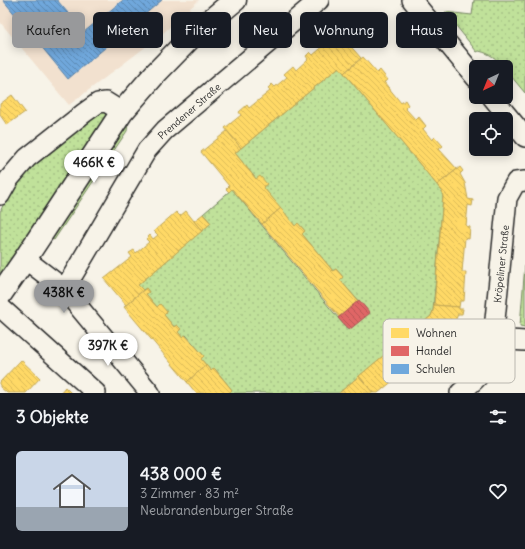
<!DOCTYPE html>
<html lang="de">
<meta charset="utf-8">
<style>
body{margin:0;font-family:Delius,sans-serif;background:#20242c;color:#f1f3f6;height:100vh;display:flex;flex-direction:column;font-size:15px;white-space:nowrap}
*{box-sizing:border-box;margin:0}
p{font-size:13px;color:#9ea1a6}
.icon{flex:none;width:22px;height:22px;fill:none;stroke:currentColor;stroke-width:2;stroke-linecap:round;stroke-linejoin:round}
.map{position:relative;height:393px;overflow:hidden}
.sheet{display:flex;flex-direction:column;background:#171b24;flex:1}
.sheet>*{flex:none}
.banner{position:absolute;left:12px;top:12px;width:501px;height:36px;display:flex;gap:8px}
.needle{width:26px;rotate:223deg}
.tools{position:absolute;left:469px;top:60px;display:grid;gap:8px}
.tools a{display:grid;place-items:center;width:44px;height:44px;border-radius:6px;background:#171b24;box-shadow:0 2px 10px #0003;font-size:20px}
.price{position:absolute;translate:-50% -34px;padding:0 9px;border-radius:14px;background:#fff;color:#222;font-size:13px;line-height:26px;filter:drop-shadow(0 1px 2px #0008)}
.price::after{content:'';position:absolute;left:50%;top:24px;width:12px;height:9px;margin-left:-6px;background:inherit;clip-path:polygon(0 0,100% 0,50% 100%)}
.price.on{background:#98999b;color:#111}
ul{padding:0;list-style:none}
li{display:flex;align-items:center;gap:12px;height:100px;padding:0 16px}
li+li{border-top:1px solid #363941}
li span{display:grid;place-items:center;flex:none;width:112px;height:80px;border-radius:6px;color:#555}
li>.icon{margin-inline-start:auto}
span .icon{width:48px;height:48px;fill:#fffc;stroke-width:1}
li b{font-size:17px}
h2{display:flex;justify-content:space-between;align-items:center;height:48px;padding:0 16px;font-size:17px}
.chip{padding:0 14px;border-radius:6px;background:#171b24;box-shadow:0 2px 10px #0003;font-size:14px;line-height:36px}
.chip.on{background:#98999b;color:#111}
.map>svg:first-child{display:block}
.built{fill:#f2e1cf}
.grass{fill:#c0e19a;stroke:#768662}
.park{fill:url(#park-dots);stroke:#768662}
.homes{fill:url(#homes-back-hatch);stroke:#bfa554}
.shops{fill:url(#shops-back-hatch);stroke:#aa5454}
.schools{fill:url(#schools-back-hatch);stroke:#5b82a7}
.lines{fill:none;stroke-linecap:round;stroke-linejoin:round}
.minor-casing{stroke:#2b2b2b;stroke-width:22}
.major-casing{stroke:#2b2b2b;stroke-width:25}
.minor{stroke:#f7f3e8;stroke-width:19}
.major{stroke:#f7f3e8;stroke-width:22}
.labels{text-anchor:middle;stroke-width:4;stroke-linejoin:round;paint-order:stroke}
.street-label{font-size:10px;fill:#2b2b2b;stroke:#f7f3e8}
.key{fill:#f7f3e8;stroke:#bab7af;stroke-width:1}
.key-label{font-size:11px;fill:#2b2b2b}
</style>
<div class="map">
<svg width="525" height="393" viewBox="0 0 525 393">
<defs>
<pattern id="park-dots" width="8" height="8" patternUnits="userSpaceOnUse"><rect width="8" height="8" fill="#c0e19a"/><path d="M2 2h.1M6 6h.1" fill="none" stroke="#a5c185" stroke-width="1.8" stroke-linecap="round"/></pattern>
<pattern id="homes-back-hatch" width="6" height="6" patternUnits="userSpaceOnUse"><rect width="6" height="6" fill="#ffd966"/><path d="M-1 5l2 2M0 0l6 6M5-1l2 2" fill="none" stroke="#dbba59"/></pattern>
<pattern id="shops-back-hatch" width="6" height="6" patternUnits="userSpaceOnUse"><rect width="6" height="6" fill="#e06666"/><path d="M-1 5l2 2M0 0l6 6M5-1l2 2" fill="none" stroke="#b65454"/></pattern>
<pattern id="schools-back-hatch" width="6" height="6" patternUnits="userSpaceOnUse"><rect width="6" height="6" fill="#6fa8dc"/><path d="M-1 5l2 2M0 0l6 6M5-1l2 2" fill="none" stroke="#5b89b3"/></pattern>
</defs>
<rect width="100%" height="100%" fill="#f7f3e8"/>
<filter id="ink" filterUnits="userSpaceOnUse"><feTurbulence type="fractalNoise" baseFrequency=".025" numOctaves="2"/><feDisplacementMap in="SourceGraphic" scale="8" xChannelSelector="R" yChannelSelector="G"/><feConvolveMatrix kernelMatrix="1 2 1 2 8 2 1 2 1" color-interpolation-filters="sRGB"/></filter>
<g filter="url(#ink)">
<!-- built -->
<polygon class="built" points="0,0 199,0 160,36 69,105 0,22"/>
<!-- grass -->
<polygon class="grass" points="125,122 128,124 127,131 54,240 49,237 54,236 60,227 59,220 62,216 68,215 81,195 80,188 83,184 89,183 101,165 100,159 103,154 109,152 123,132 123,126"/>
<!-- park -->
<g class="park">
<path d="M474,0H525V93L506,70V67H503C496,58 491,54 479,51L477,52L445,12L472,15Z"/>
<polygon points="339,67 442,191 443,197 433,311 431,316 339,393 229,393 232,390 215,369 211,371 201,359 204,356 186,335 182,337 178,332 181,329 177,325 174,327 164,315 160,304 157,307 146,294 149,292 146,288 143,290 138,285 211,223 203,214 232,189 348,330 369,313 340,280 343,277 336,269 333,271 302,234 305,231 298,223 295,226 263,187 266,184 256,179 235,153"/>
<polygon points="99,109 111,114 0,280 0,212 8,194 23,173"/>
<polygon points="525,264 525,327 520,326"/>
</g>
<!-- homes -->
<g class="homes">
<polygon points="339,33 361,58 344,73 339,67 241,148 225,128 241,115 239,112 247,105 249,108 270,91 268,88 272,84 275,87 287,77 284,74 293,66 296,70 308,59 306,56 310,52 313,55"/>
<polygon points="363,57 377,73 380,70 388,80 384,82 401,103 405,100 408,105 405,108 416,120 419,117 426,126 423,129 432,140 435,137 443,146 439,149 457,169 437,185 344,73"/>
<polygon points="12,95 25,112 7,125 0,115 0,104"/>
<polygon points="227,131 241,148 235,153 256,179 260,176 267,184 263,187 281,208 262,224 232,189 229,192 226,189 229,186 201,152"/>
<polygon points="460,167 463,171 460,174 465,183 468,199 473,200 472,206 468,205 466,226 470,227 469,239 465,238 462,272 466,272 464,301 460,301 459,307 434,305 443,197 442,191 437,185"/>
<polygon points="281,208 295,226 298,223 305,231 302,234 333,271 336,269 343,277 340,280 358,301 339,317 262,224"/>
<polygon points="186,211 202,231 138,285 143,290 126,305 104,279 132,257 129,253 134,250 136,253 149,242 146,239 150,235 153,239 158,235 154,231 176,212 180,216"/>
<polygon points="203,214 211,223 202,231 194,221"/>
<polygon points="146,288 149,292 146,294 157,307 160,304 167,312 164,315 174,327 177,325 181,329 178,332 182,337 185,335 204,356 201,359 206,365 187,382 124,307"/>
<polygon points="434,305 459,307 459,309 463,309 462,314 458,314 452,329 445,337 448,341 444,344 441,341 425,355 427,358 419,365 416,362 378,393 373,393 359,376 431,316 433,311"/>
<polygon points="21,360 40,378 26,393 7,393 0,387 0,382"/>
<polygon points="206,365 211,371 214,368 232,390 229,393 196,393 187,382"/>
<polygon points="359,376 373,393 339,393"/>
<polygon points="65,387 71,393 60,393"/>
</g>
<!-- shops -->
<polygon class="shops" points="359,300 370,313 349,330 338,318"/>
<!-- schools -->
<polygon class="schools" points="3,0 57,0 84,32 123,0 162,0 68,79"/>
<g class="lines">
<defs>
<g id="minor">
<polyline points="412,0 476,78"/>
<polyline points="492,97 525,137"/>
<polyline points="0,195 9,179 27,158 84,113 98,103 106,102 122,112"/>
<polyline points="25,259 63,288 150,393"/>
<polyline points="63,288 70,280 147,150 165,130 319,0"/>
<polyline points="0,307 96,393"/>
<polyline points="493,339 525,341"/>
<path d="M460,393C477,379 485,372 492,350L507,198L516,182L525,181"/>
</g>
<polyline id="major" points="0,295 25,259 122,112 155,74 193,35 235,0"/>
</defs>
<!-- minor casing -->
<use href="#minor" class="minor-casing"/>
<!-- major casing -->
<use href="#major" class="major-casing"/>
<!-- minor -->
<use href="#minor" class="minor"/>
<!-- major -->
<use href="#major" class="major"/>
</g>
</g>
<g class="labels">
<!-- street labels -->
<g class="street-label">
<text transform="translate(189 111) rotate(-41)" y="4">Prendener Straße</text>
<text transform="translate(501 264) rotate(-84)" y="4">Kröpeliner Straße</text>
</g>
</g>
<!-- legend -->
<rect x="383" y="319" width="132" height="64" rx="6" class="key"/>
<rect x="391" y="328" width="18" height="10" fill="#ffd966"/>
<rect x="391" y="346" width="18" height="10" fill="#e06666"/>
<rect x="391" y="364" width="18" height="10" fill="#6fa8dc"/>
<g class="key-label">
<text x="416" y="337">Wohnen</text>
<text x="416" y="355">Handel</text>
<text x="416" y="373">Schulen</text>
</g>
</svg>
<div class="tools">
<a><svg class="needle" viewBox="-14 -14 28 28"><path d="M0-13l5 13h-10z" fill="#e53935"/><path d="M0 13l5-13h-10z" fill="#9ea1a6"/></svg></a>
<a><svg class="icon" aria-label="locate" viewBox="0 0 24 24"><circle cx="12" cy="12" r="6"/><path d="M12 2v4M12 18v4M2 12h4M18 12h4"/></svg></a>
</div>
<b class="price" style="left:94px;top:184px">466K €</b>
<b class="price on" style="left:64px;top:314px">438K €</b>
<b class="price" style="left:108px;top:367px">397K €</b>
<div class="banner">
<a class="chip on">Kaufen</a>
<a class="chip">Mieten</a>
<a class="chip">Filter</a>
<a class="chip">Neu</a>
<a class="chip">Wohnung</a>
<a class="chip">Haus</a>
</div>
</div>
<section class="sheet">
<h2>3 Objekte<svg class="icon" aria-label="filters" viewBox="0 0 24 24"><path d="M4 7h16M4 17h16"/><circle cx="9" cy="7" r="2"/><circle cx="15" cy="17" r="2"/></svg></h2>
<ul>
<li><span style="background:linear-gradient(#c9d6e8 70%,#9aa5b1 0)"><svg class="icon" aria-label="home" viewBox="0 0 24 24"><path d="M3 11l9-7 9 7M6 9v11h12V9"/></svg></span><div><b>438 000 €</b><p>3 Zimmer · 83 m²</p><p>Neubrandenburger Straße</p></div><svg class="icon" aria-label="heart" viewBox="0 0 24 24"><path d="M12 20l-8-8c-3-5 5-10 8-4 3-6 11-1 8 4z"/></svg></li>
</ul>
</section>
